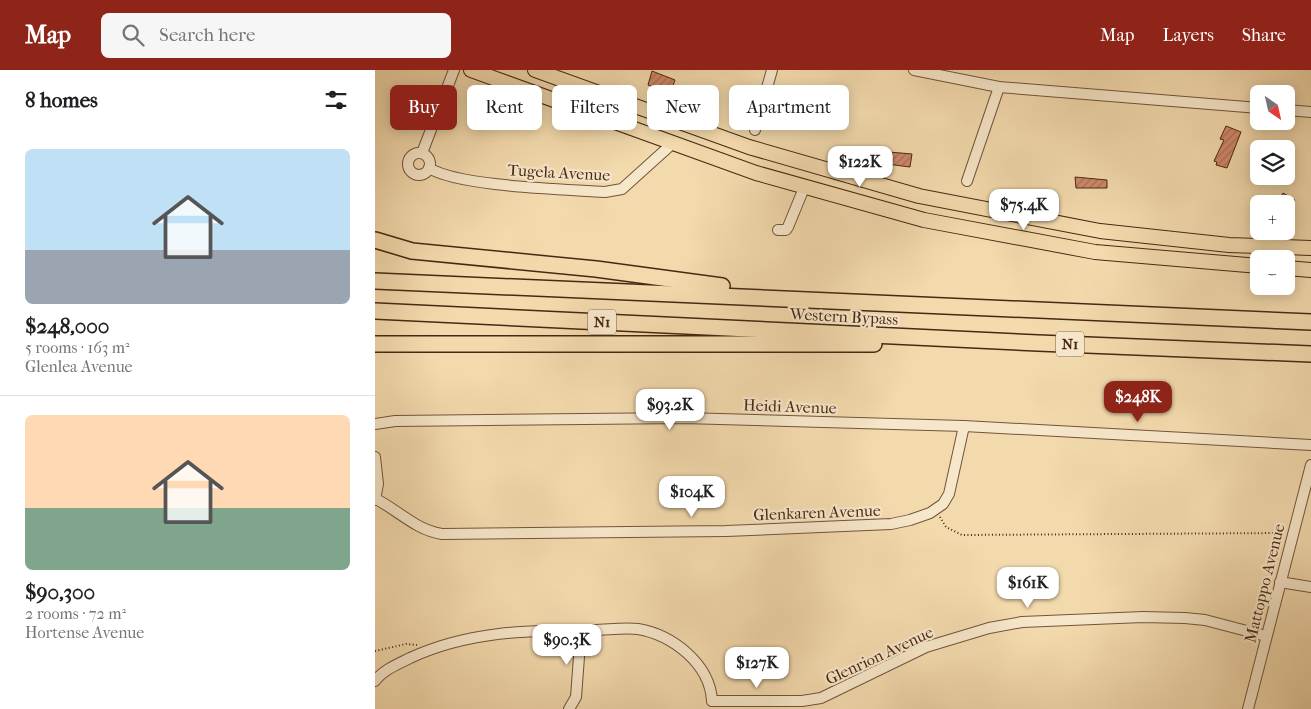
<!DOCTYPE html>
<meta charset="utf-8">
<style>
body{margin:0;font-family:"IM FELL French Canon",serif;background:#f6f6f6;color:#202124;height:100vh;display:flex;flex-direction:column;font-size:19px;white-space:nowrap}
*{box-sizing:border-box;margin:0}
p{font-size:16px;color:#757577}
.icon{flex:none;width:28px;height:28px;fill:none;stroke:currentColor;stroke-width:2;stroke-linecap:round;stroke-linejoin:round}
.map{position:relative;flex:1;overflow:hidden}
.sheet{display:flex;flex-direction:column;background:#fff;width:375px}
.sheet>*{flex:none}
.banner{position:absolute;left:15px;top:15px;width:475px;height:45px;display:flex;gap:10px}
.needle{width:32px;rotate:146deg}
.buttons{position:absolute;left:875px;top:15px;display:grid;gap:10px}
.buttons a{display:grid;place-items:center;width:45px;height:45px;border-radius:8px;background:#fff;box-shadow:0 2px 12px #0003;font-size:25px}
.price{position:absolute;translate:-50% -42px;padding:0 11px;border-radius:10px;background:#fff;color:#222;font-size:16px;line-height:32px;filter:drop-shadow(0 1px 2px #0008)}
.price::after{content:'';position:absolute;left:50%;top:30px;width:15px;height:11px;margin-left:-8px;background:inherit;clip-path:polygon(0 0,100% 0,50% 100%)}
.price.selected{background:#8f2418;color:#fff}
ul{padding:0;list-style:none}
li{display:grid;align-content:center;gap:10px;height:265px;padding:0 25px}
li+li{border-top:1px solid #e0e0e0}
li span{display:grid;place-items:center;height:155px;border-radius:8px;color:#555}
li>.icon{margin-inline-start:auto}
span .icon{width:90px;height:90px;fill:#fffc;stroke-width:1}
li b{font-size:21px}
h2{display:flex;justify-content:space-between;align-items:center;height:60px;padding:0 25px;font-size:21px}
.tag{padding:0 18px;border-radius:8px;background:#fff;box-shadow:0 2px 12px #0003;font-size:18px;line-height:45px}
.tag.selected{background:#8f2418;color:#fff}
header{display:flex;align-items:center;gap:30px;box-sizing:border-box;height:70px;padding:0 25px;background:#8f2418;color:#fff}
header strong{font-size:24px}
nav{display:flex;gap:28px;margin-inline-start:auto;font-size:18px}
.search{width:350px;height:45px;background:#f6f6f6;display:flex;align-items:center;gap:12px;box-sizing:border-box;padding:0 18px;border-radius:8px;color:#757577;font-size:19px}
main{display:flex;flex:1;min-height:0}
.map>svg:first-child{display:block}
.building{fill:url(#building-hatch);stroke:#482713}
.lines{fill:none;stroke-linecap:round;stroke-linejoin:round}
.minor-casing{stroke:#73543a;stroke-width:12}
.major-casing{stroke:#482713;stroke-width:16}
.highway-casing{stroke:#482713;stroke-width:18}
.path{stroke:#482713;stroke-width:2;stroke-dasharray:1 2.5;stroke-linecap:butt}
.minor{stroke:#f7e7ca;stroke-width:10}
.major{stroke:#f3daad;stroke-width:14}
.highway{stroke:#f3daad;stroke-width:15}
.labels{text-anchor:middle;stroke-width:4.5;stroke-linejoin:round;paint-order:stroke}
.shield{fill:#f7e7ca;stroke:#7c614a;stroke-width:1}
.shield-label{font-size:15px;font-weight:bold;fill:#482713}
.street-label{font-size:16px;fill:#482713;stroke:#f7e7ca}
</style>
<header>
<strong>Map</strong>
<div class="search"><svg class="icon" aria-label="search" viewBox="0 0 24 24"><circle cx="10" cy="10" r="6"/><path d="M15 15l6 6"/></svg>Search here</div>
<nav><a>Map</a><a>Layers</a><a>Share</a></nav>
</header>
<main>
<section class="sheet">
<h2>8 homes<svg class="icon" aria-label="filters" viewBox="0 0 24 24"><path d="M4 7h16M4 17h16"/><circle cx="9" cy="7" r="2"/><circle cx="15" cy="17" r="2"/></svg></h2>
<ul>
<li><span style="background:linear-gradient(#bfe0f5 65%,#9aa5b1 0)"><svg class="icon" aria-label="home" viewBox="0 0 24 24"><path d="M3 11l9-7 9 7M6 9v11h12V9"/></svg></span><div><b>$248,000</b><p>5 rooms · 163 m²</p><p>Glenlea Avenue</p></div></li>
<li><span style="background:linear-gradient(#ffd9b3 60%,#7fa58c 0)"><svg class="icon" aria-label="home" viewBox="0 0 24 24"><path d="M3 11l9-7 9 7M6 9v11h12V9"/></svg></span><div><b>$90,300</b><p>2 rooms · 72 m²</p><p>Hortense Avenue</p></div></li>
</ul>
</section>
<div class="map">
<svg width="936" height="639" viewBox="0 0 936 639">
<defs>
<pattern id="building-hatch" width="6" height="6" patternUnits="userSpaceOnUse" patternTransform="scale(1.25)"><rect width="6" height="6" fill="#d0886a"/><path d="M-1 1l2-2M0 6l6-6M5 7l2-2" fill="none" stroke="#ab6f56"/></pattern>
</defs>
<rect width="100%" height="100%" fill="#f3daad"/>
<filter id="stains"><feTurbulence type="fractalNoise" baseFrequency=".004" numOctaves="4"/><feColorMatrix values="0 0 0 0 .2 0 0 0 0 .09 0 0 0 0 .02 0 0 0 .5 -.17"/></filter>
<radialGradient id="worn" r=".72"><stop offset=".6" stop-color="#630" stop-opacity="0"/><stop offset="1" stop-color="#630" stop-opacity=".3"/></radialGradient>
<!-- building -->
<g class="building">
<polygon points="277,1 300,10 295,24 273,15"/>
<polygon points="851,56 866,62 852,98 841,95 842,92 839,91 849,70 845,69"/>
<polygon points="514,82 537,84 535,97 512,94"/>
<polygon points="700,107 732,110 732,118 701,118"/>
<polygon points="908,123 920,130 911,145 911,134 902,134"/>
</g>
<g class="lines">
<defs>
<g id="minor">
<polyline points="539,0 624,17 884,38"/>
<polyline points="911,40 936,42"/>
<polyline points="380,60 397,0"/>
<polyline points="47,83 79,0"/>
<circle cx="44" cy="94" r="11"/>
<path d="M54,98C85,117 190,119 230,122L247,119L298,73"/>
<polyline points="592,111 624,17"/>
<polyline points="403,160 411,160 413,157 429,118"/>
<polyline points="0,354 20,351 309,348 589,356 936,375"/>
<polyline points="0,387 3,414 0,430"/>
<path d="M1,429C24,441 41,460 67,464L351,461L516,454L535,450L555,443L568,434L574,424L589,356"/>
<polyline points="905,512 936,517"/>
<path d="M0,611C8,600 23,594 35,588C93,561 154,560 218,560C232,560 249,557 263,559C298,565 335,594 337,631"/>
<polyline points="337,631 427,631 446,628 551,577 614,558 647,552 768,547 810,548 830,550 891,566"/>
<polyline points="194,639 201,627 206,560"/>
<polyline points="873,639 936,395"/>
</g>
<g id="major">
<polyline points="96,0 381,103 549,150 720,182 884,196"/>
<polyline points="160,0 374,77 544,126 725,161 854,175 936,178"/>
<polyline points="911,198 936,200"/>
</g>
<g id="highway">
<polyline points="0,170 37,181 221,199 347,216"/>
<polyline points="0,211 936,252"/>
<polyline points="0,241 663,273 936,284"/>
<polyline points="0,274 499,274"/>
</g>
</defs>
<!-- minor casing -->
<use href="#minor" class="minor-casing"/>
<!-- major casing -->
<use href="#major" class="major-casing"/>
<!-- highway casing -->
<use href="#highway" class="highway-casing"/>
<!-- path -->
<g class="path">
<polyline points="565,447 571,457 587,465 910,463"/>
<polyline points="0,581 31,574 42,575"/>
</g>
<!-- minor -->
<use href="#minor" class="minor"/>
<!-- major -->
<use href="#major" class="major"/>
<!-- highway -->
<use href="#highway" class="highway"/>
</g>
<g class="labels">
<!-- shield labels -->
<g class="shield">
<rect x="213" y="239.5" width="28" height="25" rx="4"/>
<rect x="681" y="261.5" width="28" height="25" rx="4"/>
</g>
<g class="shield-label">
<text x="227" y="257">N1</text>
<text x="695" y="279">N1</text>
</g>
<!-- street labels -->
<g class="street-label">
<text transform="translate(184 102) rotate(3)" y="6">Tugela Avenue</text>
<text transform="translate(469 246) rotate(3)" y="6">Western Bypass</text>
<text transform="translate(415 336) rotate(2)" y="6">Heidi Avenue</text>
<text transform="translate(442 442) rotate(-2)" y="6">Glenkaren Avenue</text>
<text transform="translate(889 513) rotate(-76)" y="6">Mattoppo Avenue</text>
<text transform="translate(504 585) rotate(-25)" y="6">Glenrion Avenue</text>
</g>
</g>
<rect width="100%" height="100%" filter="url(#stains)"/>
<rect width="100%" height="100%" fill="url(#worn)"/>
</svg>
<div class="buttons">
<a><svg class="needle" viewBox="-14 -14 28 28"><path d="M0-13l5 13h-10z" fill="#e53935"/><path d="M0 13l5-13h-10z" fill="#757577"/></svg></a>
<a><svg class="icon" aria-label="layers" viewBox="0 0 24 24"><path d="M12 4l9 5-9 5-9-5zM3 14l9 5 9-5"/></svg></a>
<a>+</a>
<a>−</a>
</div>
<b class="price" style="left:485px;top:118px">$122K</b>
<b class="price" style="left:649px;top:161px">$75.4K</b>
<b class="price selected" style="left:763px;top:353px">$248K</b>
<b class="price" style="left:295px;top:361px">$93.2K</b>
<b class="price" style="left:317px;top:448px">$104K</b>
<b class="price" style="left:653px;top:539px">$161K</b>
<b class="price" style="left:192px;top:596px">$90.3K</b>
<b class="price" style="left:382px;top:619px">$127K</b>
<div class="banner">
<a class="tag selected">Buy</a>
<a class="tag">Rent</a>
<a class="tag">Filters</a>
<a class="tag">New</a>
<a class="tag">Apartment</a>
</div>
</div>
</main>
